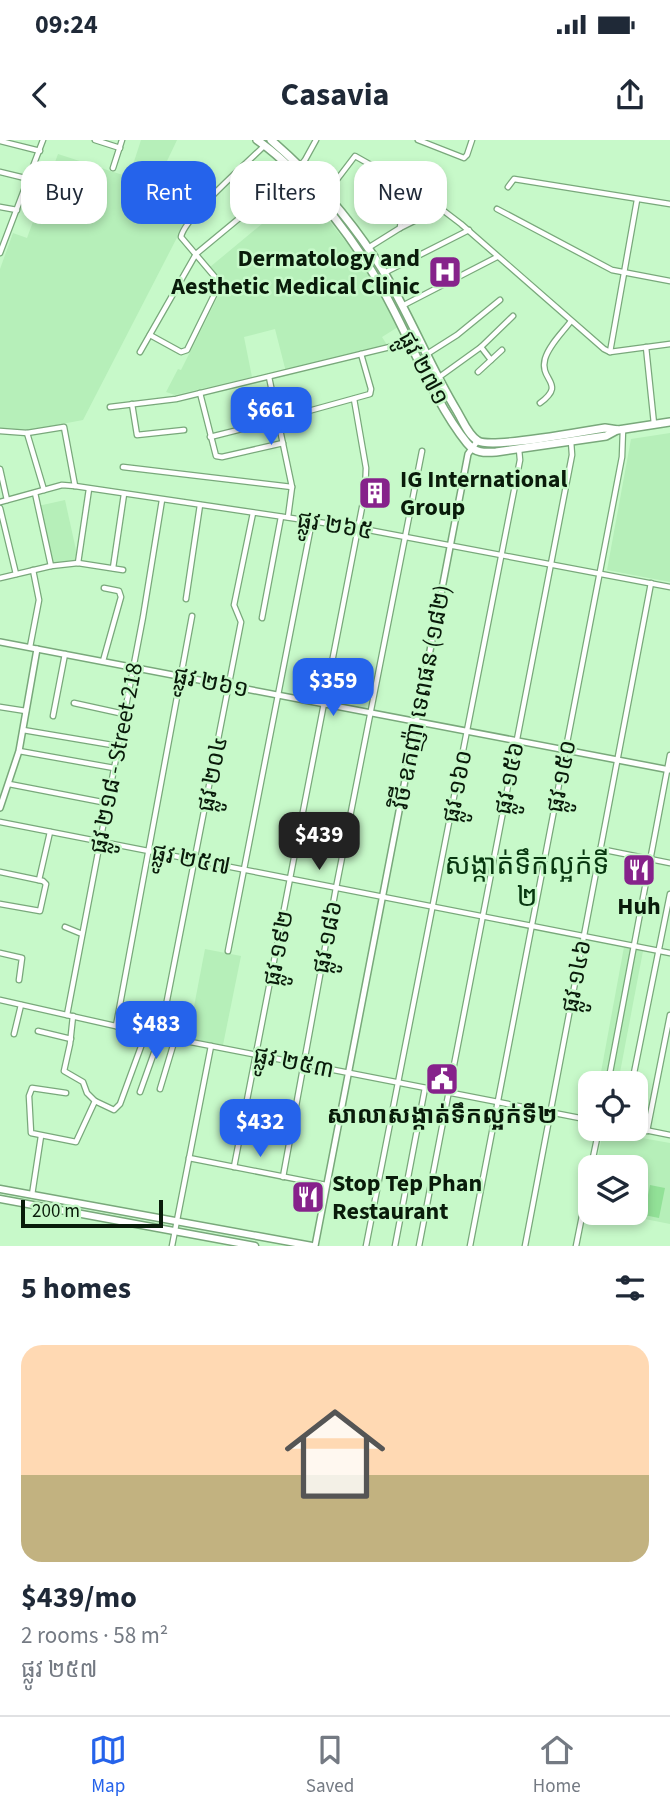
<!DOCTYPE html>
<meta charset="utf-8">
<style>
body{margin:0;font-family:"Source Sans 3","Noto Sans Khmer",sans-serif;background:#f6f6f7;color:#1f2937;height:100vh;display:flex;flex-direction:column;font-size:26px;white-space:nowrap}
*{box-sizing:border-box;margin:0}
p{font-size:23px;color:#747a83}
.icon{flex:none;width:38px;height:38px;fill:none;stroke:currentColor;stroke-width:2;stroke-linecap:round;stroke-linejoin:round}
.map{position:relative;height:1106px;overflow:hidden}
.details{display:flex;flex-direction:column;background:#fff;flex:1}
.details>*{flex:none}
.guide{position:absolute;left:21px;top:21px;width:628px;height:63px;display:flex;gap:14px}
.fabs{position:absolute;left:578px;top:931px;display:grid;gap:14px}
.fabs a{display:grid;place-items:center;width:70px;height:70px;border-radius:14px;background:#fff;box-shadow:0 4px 10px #0003;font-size:35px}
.scale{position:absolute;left:21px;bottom:18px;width:142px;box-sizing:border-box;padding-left:7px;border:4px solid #091b0a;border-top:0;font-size:19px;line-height:24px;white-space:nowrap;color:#091b0a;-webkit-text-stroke:5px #c7f9c9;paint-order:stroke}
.price{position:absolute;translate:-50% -60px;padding:0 16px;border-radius:14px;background:#2563eb;color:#fff;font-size:23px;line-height:46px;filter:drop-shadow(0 2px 4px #0008)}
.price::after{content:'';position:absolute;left:50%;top:42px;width:21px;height:16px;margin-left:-10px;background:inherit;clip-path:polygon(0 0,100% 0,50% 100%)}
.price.current{background:#222;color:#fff}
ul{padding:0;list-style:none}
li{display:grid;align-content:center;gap:14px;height:371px;padding:0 21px}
li span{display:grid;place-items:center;height:217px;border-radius:21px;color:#555}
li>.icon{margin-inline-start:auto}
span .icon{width:126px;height:126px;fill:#fffc;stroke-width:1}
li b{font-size:30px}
h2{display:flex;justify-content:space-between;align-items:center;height:84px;padding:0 21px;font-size:30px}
.tag{padding:0 24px;border-radius:21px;background:#fff;box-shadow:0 4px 10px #0003;font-size:24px;line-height:63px}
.tag.current{background:#2563eb;color:#fff}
.status{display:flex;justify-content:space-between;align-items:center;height:49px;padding:0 35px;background:#fff;direction:ltr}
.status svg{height:19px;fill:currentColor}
header{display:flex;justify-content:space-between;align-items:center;height:91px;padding:0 21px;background:#fff;font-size:32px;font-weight:700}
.tab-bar{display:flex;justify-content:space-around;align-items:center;height:98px;border-top:2px solid #e0e1e3;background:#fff;font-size:19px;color:#747a83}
.tab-bar a{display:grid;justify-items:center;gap:4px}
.tab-bar .current{color:#2563eb}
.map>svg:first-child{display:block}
.built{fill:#b6efb9}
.garden{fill:#92e197}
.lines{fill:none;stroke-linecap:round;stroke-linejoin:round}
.minor-casing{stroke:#79a87b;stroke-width:7}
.tertiary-casing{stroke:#79a87b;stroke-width:8}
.secondary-casing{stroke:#79a87b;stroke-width:9}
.primary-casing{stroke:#79a87b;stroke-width:10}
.minor{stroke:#fff;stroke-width:4.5}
.tertiary{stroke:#fff;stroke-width:5}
.secondary{stroke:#fff;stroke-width:6}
.primary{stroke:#fff;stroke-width:7}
.labels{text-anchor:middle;stroke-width:5;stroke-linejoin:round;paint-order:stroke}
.poi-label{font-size:24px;font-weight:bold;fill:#091b0a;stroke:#c7f9c9;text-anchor:start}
.street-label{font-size:24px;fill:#091b0a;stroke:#c7f9c9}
.quarter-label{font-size:28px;fill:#083710;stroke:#c7f9c9}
</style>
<div class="status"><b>09:24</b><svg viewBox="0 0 49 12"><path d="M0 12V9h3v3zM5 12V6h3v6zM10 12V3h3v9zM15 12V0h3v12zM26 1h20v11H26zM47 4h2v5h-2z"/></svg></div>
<header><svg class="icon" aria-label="back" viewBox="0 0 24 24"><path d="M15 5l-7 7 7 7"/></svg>Casavia<svg class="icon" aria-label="share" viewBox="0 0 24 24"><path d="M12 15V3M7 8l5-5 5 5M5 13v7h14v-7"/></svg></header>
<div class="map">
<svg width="670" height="1106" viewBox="0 0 670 1106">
<rect width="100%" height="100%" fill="#c7f9c9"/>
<!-- built -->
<g class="built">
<polygon points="141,0 177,0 147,63 152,63 184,84 83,280 19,292 0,288 0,129 13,93 27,98 58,14 129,37"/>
<polygon points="304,49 357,116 393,175 398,187 382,197 387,205 286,232 275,189 244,197 252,237 175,255 166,252 178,229 181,230 224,144 210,127"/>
<polygon points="670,293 670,442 607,430 631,299"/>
<polygon points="65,360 78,419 53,425 38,366"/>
<polygon points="624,807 643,811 618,943 599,943"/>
<polygon points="205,809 241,816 223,905 188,898"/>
<polygon points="603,991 670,1003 670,1084 615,1073 635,1073 635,1027 596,1027"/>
</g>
<!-- garden -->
<polygon class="garden" points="650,1045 665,1048 659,1078 644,1075"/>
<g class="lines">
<defs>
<g id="minor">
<polyline points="95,0 120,8"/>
<polyline points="418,0 464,18 467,15 472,0"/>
<polyline points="0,1 40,11"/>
<polyline points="113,28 122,0"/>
<polyline points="0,32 29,39"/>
<polyline points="508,47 514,39 670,64"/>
<polyline points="326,54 355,16 387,34"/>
<polyline points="0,67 17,70"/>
<polyline points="497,69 612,130 670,141"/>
<polyline points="400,88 404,52 440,68 461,84 604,209 610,212 670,204"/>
<polyline points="368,108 400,88 440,68"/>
<polyline points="0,113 43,0"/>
<polyline points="384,133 469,90"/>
<polyline points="402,166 497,117"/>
<path d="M150,195L181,212L187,210L220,143L181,97C184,78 247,23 264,6"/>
<polyline points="481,207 491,220"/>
<polyline points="646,207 654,284"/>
<polyline points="140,212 196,114 295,32 305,20 316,0"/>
<polyline points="610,212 637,60"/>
<polyline points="427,214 457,195 500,160"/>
<polyline points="478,232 502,210"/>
<polyline points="269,237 292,347 288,377"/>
<polyline points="431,243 481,207 513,176"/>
<polyline points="200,253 216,316 222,317 283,303"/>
<path d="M540,263C567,243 539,241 545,219C549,205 563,192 571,181"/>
<polyline points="132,264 137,295 184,290"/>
<polyline points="110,267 176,259 394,206 408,200"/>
<polyline points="305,272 370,254 371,249 361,214"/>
<polyline points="0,291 27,293 64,287 75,346"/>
<polyline points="27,293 44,350"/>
<polyline points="210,297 278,280"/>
<polyline points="123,327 292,347"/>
<polyline points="0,329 7,360"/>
<polyline points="35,353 51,426"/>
<polyline points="0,362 62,345 75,346 358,388 670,447"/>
<polyline points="0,368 16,434"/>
<polyline points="78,423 89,349"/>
<polyline points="113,428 124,354"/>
<polyline points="0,438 51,426 78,423 123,430"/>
<polyline points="186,459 200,365"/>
<polyline points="262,478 281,377"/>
<polyline points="30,507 39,460 33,430"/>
<polyline points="103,521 121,457 119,451 104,448"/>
<polyline points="74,563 124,574"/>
<polyline points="0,567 26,571"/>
<polyline points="53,576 65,514"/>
<polyline points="23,590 118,606"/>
<polyline points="19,611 114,628"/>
<polyline points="9,644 107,663"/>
<polyline points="0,682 670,813"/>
<polyline points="600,709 670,723"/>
<polyline points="0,732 43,741 46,744 40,771 0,764"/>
<polyline points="39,740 50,692"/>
<polyline points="65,787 82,794"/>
<polyline points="228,811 312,381"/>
<polyline points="0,813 22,818 19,840"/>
<polyline points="0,860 160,896 590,980"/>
<polyline points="67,875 143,477 162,360"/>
<polyline points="73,876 70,904 64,931 83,942 87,953 95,961 114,970 120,964 146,893"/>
<polyline points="116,886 192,476"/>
<polyline points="38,891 71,899"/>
<polyline points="14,894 21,865"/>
<polyline points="608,943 670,615"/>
<polyline points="632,943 670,754"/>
<polyline points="160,949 175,899"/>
<polyline points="140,952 160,896 241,482 234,465 253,373"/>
<polyline points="66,953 32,948 29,956 31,993 76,1002 95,961"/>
<polyline points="635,988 670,995"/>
<polyline points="647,991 670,875"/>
<polyline points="189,1018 326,1045"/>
<polyline points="234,1027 365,352 366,328 354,259"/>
<polyline points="591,1027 599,989"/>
<polyline points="283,1037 336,748 422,311"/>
<polyline points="32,1055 41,996"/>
<polyline points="172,1106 211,906"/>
<polyline points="366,1106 520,320 519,309"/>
<polyline points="395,1106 425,948"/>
<polyline points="419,1106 572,315 571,301"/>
<polyline points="470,1106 608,390 622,317 623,289"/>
<polyline points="525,1106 651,443"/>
<polyline points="576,1106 590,1036"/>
</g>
<g id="tertiary">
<polyline points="0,502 670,630"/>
<polyline points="0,668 19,611 37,509"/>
<polyline points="315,1106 468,314 478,300"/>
</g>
<g id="secondary">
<polyline points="0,1049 312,1106"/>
<polyline points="0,1059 255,1106"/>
</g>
<g id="primary">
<path d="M257,0C310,37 365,113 394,171C414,210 439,269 467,303C475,313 484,313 496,312L606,296L617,290"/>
<path d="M271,0C314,37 352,81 382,129C410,175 429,225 457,271C463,281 468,295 478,301C493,309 583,291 605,288L618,290L670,282"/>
</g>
</defs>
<!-- minor casing -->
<use href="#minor" class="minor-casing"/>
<!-- tertiary casing -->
<use href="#tertiary" class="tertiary-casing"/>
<!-- secondary casing -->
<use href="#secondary" class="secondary-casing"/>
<!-- primary casing -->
<use href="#primary" class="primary-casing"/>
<!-- minor -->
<use href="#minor" class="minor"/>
<!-- tertiary -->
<use href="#tertiary" class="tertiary"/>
<!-- secondary -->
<use href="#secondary" class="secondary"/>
<!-- primary -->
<use href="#primary" class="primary"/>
</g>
<!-- icons -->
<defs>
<symbol id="hospital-square" viewBox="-11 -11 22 22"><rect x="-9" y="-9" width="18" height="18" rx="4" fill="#86228b" stroke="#c7f9c9"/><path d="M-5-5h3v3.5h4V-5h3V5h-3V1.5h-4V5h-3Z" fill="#fff"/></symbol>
<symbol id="building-square" viewBox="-11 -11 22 22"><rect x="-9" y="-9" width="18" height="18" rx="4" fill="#86228b" stroke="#c7f9c9"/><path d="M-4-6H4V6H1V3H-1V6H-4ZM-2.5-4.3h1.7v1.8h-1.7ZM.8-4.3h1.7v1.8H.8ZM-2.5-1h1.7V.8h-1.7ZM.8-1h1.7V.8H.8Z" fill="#fff"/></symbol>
<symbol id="restaurant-square" viewBox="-11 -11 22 22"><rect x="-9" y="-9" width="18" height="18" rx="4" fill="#86228b" stroke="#c7f9c9"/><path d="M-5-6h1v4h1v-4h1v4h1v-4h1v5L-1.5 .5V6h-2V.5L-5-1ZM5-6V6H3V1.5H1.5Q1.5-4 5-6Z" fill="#fff"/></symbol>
<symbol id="civic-square" viewBox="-11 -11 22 22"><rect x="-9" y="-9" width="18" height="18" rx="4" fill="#86228b" stroke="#c7f9c9"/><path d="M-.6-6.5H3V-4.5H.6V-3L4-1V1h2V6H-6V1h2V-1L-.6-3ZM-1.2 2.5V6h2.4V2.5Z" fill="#fff"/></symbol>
</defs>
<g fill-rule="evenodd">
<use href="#hospital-square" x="426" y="113" width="38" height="38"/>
<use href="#building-square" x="356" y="334" width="38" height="38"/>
<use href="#restaurant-square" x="620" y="711" width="38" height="38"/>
<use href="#civic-square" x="423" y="920" width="38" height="38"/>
<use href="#restaurant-square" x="289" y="1038" width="38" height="38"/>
</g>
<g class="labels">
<!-- poi labels -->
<g class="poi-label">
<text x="420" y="126" text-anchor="end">Dermatology and<tspan x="420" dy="28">Aesthetic Medical Clinic</tspan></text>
<text x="400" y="347">IG International<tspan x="400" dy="28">Group</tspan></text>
<text x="639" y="774" text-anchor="middle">Huh</text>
<text x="442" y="983" text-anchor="middle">សាលាសង្កាត់ទឹកល្អក់ទី២</text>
<text x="332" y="1051">Stop Tep Phan<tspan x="332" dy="28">Restaurant</tspan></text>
</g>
<!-- street labels -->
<g class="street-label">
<text transform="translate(424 228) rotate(62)" y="8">ផ្លូវ ២៧១</text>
<text transform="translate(335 385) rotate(9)" y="8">ផ្លូវ ២៦៥</text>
<text transform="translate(211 542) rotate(11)" y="8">ផ្លូវ ២៦១</text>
<text transform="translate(421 557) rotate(-79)" y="8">វិថី ឧកញ៉ា ទេពផន (១៨២)</text>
<text transform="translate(116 618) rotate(-79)" y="8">ផ្លូវ ២១៨ - Street 218</text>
<text transform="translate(212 634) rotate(-79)" y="8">ផ្លូវ ២០៤</text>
<text transform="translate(561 636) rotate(-79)" y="8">ផ្លូវ ១៥០</text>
<text transform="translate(509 638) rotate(-79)" y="8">ផ្លូវ ១៥៦</text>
<text transform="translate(457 646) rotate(-79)" y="8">ផ្លូវ ១៦០</text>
<text transform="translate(191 719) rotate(11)" y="8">ផ្លូវ ២៥៧</text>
<text transform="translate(327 797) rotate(-79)" y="8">ផ្លូវ ១៨៦</text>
<text transform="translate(278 808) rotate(-79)" y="8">ផ្លូវ ១៩២</text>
<text transform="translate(576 836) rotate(-79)" y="8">ផ្លូវ ១៤៦</text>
<text transform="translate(294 922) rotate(11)" y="8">ផ្លូវ ២៥៣</text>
</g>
<!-- quarter labels -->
<g class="quarter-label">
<text x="527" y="734">សង្កាត់ទឹកល្អក់ទី<tspan x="527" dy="32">២</tspan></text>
</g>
</g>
</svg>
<div class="fabs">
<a><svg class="icon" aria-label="locate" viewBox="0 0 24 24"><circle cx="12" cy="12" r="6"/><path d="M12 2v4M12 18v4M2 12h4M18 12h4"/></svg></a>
<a><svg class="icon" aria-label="layers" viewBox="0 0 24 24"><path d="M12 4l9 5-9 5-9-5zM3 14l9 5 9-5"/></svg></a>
</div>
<div class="scale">200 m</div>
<b class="price" style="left:271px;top:307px">$661</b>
<b class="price" style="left:333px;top:578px">$359</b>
<b class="price current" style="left:319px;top:732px">$439</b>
<b class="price" style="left:156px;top:921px">$483</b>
<b class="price" style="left:260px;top:1019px">$432</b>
<div class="guide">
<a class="tag">Buy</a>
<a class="tag current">Rent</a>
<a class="tag">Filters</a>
<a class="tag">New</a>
</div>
</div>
<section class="details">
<h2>5 homes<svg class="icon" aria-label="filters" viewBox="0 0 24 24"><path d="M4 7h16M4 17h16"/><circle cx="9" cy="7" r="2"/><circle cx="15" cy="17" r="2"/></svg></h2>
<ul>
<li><span style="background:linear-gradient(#ffd9b3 60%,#c2b280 0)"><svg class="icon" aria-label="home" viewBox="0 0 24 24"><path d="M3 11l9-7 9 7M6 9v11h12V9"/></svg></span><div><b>$439/mo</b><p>2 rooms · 58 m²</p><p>ផ្លូវ ២៥៧</p></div></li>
</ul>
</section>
<nav class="tab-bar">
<a class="current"><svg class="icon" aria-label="map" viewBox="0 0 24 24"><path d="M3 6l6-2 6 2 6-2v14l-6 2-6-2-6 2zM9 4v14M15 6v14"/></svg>Map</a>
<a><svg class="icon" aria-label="saved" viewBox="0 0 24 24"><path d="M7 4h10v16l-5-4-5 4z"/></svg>Saved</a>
<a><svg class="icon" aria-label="home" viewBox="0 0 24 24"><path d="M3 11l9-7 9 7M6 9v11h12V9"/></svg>Home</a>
</nav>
